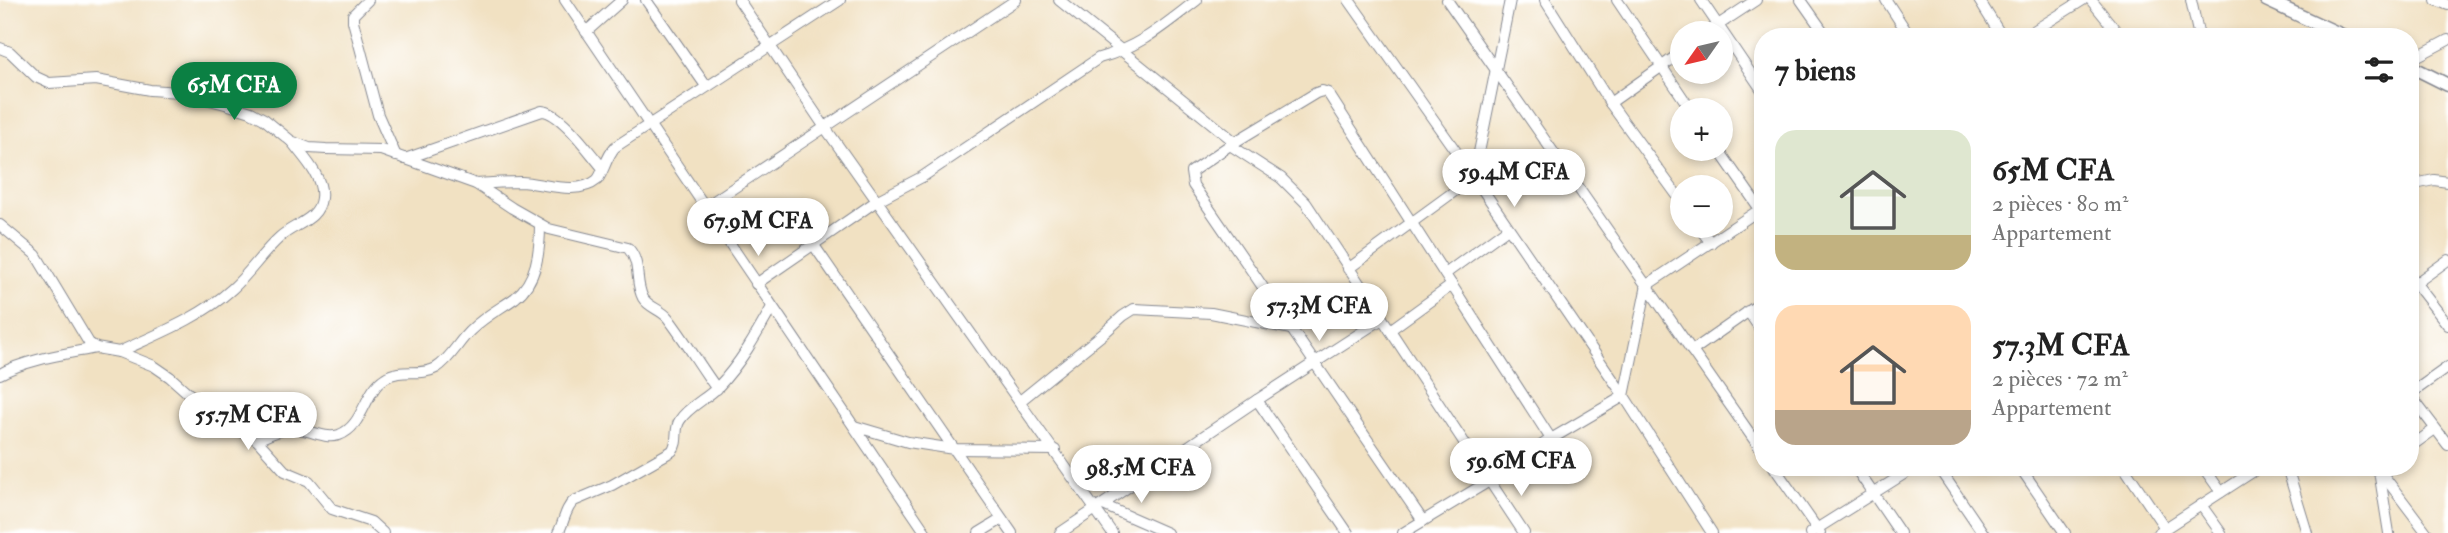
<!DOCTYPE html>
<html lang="fr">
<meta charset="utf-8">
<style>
body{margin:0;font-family:"IM FELL Double Pica",serif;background:#f6f6f6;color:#222;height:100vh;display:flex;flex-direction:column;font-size:26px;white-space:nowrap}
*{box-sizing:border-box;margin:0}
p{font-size:23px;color:#767676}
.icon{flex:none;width:38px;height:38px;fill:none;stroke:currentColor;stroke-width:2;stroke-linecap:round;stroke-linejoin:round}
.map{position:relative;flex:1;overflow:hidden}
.panel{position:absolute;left:1754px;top:28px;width:665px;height:448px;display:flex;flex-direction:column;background:#fff;border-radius:28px;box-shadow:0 4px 10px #0003}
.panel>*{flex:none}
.needle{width:46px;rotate:236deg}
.controls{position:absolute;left:1670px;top:21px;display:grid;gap:14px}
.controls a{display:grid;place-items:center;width:63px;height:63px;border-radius:50%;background:#fff;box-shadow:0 4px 10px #0003;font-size:35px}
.price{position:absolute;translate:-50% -60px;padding:0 16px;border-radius:24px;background:#fff;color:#222;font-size:23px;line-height:46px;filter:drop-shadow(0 2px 4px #0008)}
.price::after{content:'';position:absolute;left:50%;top:42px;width:21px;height:16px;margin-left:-10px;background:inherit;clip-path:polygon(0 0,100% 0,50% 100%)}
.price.on{background:#0b8043;color:#fff}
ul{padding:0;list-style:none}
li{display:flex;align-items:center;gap:21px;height:175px;padding:0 21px}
li span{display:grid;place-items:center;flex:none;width:196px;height:140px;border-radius:21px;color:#555}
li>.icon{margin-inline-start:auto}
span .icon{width:84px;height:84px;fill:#fffc;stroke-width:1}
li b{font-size:30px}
h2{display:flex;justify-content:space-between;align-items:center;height:84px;padding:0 21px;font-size:30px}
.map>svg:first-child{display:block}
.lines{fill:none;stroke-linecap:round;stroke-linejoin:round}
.minor-casing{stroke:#868890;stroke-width:12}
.major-casing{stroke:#868890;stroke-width:15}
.minor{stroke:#fff;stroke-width:10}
.major{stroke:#fff;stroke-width:12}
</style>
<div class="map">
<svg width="2448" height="533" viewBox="0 0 2448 533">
<rect width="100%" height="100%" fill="#fff"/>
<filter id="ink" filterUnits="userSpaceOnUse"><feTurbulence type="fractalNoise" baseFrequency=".0143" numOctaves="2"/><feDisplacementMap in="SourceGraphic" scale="14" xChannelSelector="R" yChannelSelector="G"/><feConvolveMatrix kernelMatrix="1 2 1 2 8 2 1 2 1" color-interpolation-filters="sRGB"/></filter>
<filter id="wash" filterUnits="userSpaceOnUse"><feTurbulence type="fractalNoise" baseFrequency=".00686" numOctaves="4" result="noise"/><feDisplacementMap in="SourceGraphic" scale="28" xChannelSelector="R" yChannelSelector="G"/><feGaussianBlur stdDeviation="1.57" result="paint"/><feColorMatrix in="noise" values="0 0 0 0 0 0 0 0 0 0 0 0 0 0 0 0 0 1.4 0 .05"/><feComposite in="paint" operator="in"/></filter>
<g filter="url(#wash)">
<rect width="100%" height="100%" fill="#f1e1c2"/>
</g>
<g filter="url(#ink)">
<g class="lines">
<defs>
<g id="minor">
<polyline points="368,0 353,15 353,21 378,115 396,156"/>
<polyline points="565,0 926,533"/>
<polyline points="646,0 706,86"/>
<polyline points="739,0 824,126 1112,533"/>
<polyline points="1059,0 1235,142"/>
<polyline points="1447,0 1762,451"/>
<polyline points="1545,0 1610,103 1682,202"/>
<polyline points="1617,0 1691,110"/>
<polyline points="1701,0 1762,90"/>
<polyline points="1801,0 1827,37"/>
<polyline points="1886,0 1910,37"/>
<polyline points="1979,0 2002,37"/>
<polyline points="2091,0 2121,37"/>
<polyline points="2191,0 2199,37"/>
<polyline points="2436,0 2448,5"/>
<polyline points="586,32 622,0"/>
<polyline points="1706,33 1756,0"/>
<polyline points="2024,37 2083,0"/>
<path d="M0,48L10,52L36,77L49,83L96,80L150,90L179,92L229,105L251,112L264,119L291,141L309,148L326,149L381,150L476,184L512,208L549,229L628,248C642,263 634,281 643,298C649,308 661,309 668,318C685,340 700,366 717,389"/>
<polyline points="2410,60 2448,40"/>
<polyline points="1610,103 1682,52"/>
<polyline points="1230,145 1281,178 1306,203 1524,533"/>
<polyline points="1718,149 1762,212"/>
<path d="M405,159L542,111C561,112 589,152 602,167"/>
<path d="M476,184C491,183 506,182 521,182C543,183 578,196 597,180C602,176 606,157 615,147L840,0"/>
<polyline points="2410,185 2434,180 2448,182"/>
<polyline points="705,207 1016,0"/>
<polyline points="0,225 36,255 89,343 96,348 119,352 154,366 170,377 215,417 257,440 285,471 309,481 332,509 371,522 383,533"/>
<polyline points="1698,226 1711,243"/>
<polyline points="813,244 1012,533"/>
<polyline points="1348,269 1474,177 1349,0"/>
<polyline points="1445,274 1508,228"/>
<polyline points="2410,276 2448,325"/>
<polyline points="2416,283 2448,260"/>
<path d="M756,284L878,200L922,177L1099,58C1140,47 1164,25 1197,0"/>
<polyline points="1748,311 1762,332"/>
<polyline points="1390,330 1452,285"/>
<polyline points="1692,351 1762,302"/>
<path d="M119,352C158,334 200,318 232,289C250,273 262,253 280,237C294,224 319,220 321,198C324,177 303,157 292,142"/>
<path d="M0,374C27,359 66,354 96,348"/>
<polyline points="2410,394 2448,367"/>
<polyline points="2410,395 2448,445"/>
<polyline points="1257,400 1348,533"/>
<polyline points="1020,401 1103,334 1123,316 1134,309 1211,313 1291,329"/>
<polyline points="854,426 908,442 954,449 1055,450"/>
<path d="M257,440C268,435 280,429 292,428C307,428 324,440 339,435C364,426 364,391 385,378C401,367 420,377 436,368C451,359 459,340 472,329C485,316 501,308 515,298C537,281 540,251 540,225"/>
<polyline points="2410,447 2435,429"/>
<polyline points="1774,467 1820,533"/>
<polyline points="1855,467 1900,533"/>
<polyline points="1938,467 1983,533"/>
<polyline points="2020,467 2065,533"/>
<polyline points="2124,467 2165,528"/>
<polyline points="2203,467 2221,492"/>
<polyline points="2287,467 2307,533"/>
<polyline points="2377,467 2427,533"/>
<polyline points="2379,471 2389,533"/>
<polyline points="1103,505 1167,533"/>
<polyline points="2201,505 2221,533"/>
<polyline points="1423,521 1193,185 1191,172 1230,145 1316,93 1322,91 1328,93 1551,439"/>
<path d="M558,533C564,523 565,508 574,501L612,485L672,451C680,441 673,430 680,420C688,407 706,399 717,388C740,364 756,336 772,307"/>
<polyline points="979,533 1002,519"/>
<polyline points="1060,533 1257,400 1382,319"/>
<polyline points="1403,533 1491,480 1551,439 1624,396 1474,177 1510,0"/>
<polyline points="1712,533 1624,396 1647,285 1762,208"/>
<polyline points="1810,533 1915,467"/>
<polyline points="2158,533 2260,467"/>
</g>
<g id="major">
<polyline points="2266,0 2346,37"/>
<polyline points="2410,66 2448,85"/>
</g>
</defs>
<!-- minor casing -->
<use href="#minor" class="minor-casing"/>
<!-- major casing -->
<use href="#major" class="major-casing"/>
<!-- minor -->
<use href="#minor" class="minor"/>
<!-- major -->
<use href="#major" class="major"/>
</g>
</g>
</svg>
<div class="controls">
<a><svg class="needle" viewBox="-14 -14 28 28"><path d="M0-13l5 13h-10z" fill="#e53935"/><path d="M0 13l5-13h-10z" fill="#767676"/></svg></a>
<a>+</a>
<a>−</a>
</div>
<b class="price on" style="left:234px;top:122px">65M CFA</b>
<b class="price" style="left:1514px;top:209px">59.4M CFA</b>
<b class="price" style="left:758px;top:258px">67.9M CFA</b>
<b class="price" style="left:1319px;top:343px">57.3M CFA</b>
<b class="price" style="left:248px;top:452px">55.7M CFA</b>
<b class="price" style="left:1521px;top:498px">59.6M CFA</b>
<b class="price" style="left:1141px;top:505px">98.5M CFA</b>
<section class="panel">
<h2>7 biens<svg class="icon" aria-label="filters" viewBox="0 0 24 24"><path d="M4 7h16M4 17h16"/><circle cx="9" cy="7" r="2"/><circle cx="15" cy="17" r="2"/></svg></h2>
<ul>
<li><span style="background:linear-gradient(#dfe7d0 75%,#c2b280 0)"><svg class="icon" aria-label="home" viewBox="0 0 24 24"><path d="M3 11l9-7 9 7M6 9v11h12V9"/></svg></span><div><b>65M CFA</b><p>2 pièces · 80 m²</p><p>Appartement</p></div></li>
<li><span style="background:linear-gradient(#ffd9b3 75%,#b9a48a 0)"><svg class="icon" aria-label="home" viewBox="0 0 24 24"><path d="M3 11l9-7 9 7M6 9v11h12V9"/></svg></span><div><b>57.3M CFA</b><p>2 pièces · 72 m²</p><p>Appartement</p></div></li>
</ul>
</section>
</div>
